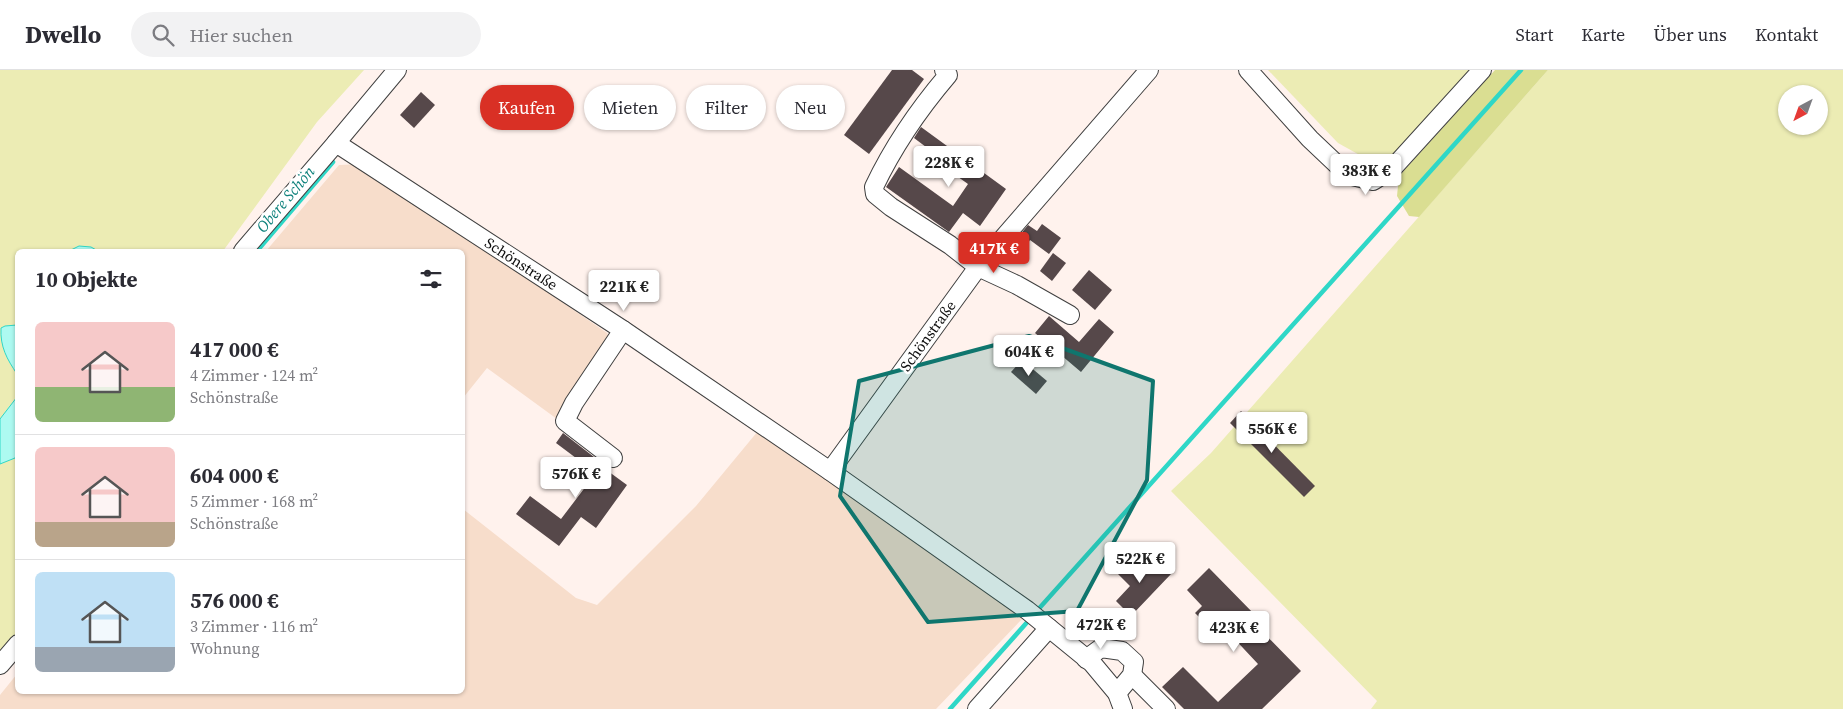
<!DOCTYPE html>
<html lang="de">
<meta charset="utf-8">
<style>
body{margin:0;font-family:"Source Serif 4",serif;background:#f2f2f3;color:#2b2b33;height:100vh;display:flex;flex-direction:column;font-size:19px;white-space:nowrap}
*{box-sizing:border-box;margin:0}
p{font-size:16px;color:#7c7c81}
.icon{flex:none;width:28px;height:28px;fill:none;stroke:currentColor;stroke-width:2;stroke-linecap:round;stroke-linejoin:round}
.map{position:relative;flex:1;overflow:hidden}
.sheet{position:absolute;left:15px;top:179px;width:450px;height:445px;display:flex;flex-direction:column;background:#fff;border-radius:8px;box-shadow:0 1px 4px #0004}
.sheet>*{flex:none}
.top-card{position:absolute;left:480px;top:15px;width:475px;height:45px;display:flex;gap:10px}
.needle{width:32px;rotate:221deg}
.controls{position:absolute;left:1778px;top:15px;display:grid;gap:10px}
.controls a{display:grid;place-items:center;width:50px;height:50px;border-radius:50%;background:#fff;box-shadow:0 1px 4px #0004;font-size:25px}
.price{position:absolute;translate:-50% -42px;padding:0 11px;border-radius:5px;background:#fff;color:#222;font-size:16px;line-height:32px;filter:drop-shadow(0 1px 2px #0008)}
.price::after{content:'';position:absolute;left:50%;top:30px;width:15px;height:11px;margin-left:-8px;background:inherit;clip-path:polygon(0 0,100% 0,50% 100%)}
.price.active{background:#d93025;color:#fff}
ul{padding:0;list-style:none}
li{display:flex;align-items:center;gap:15px;height:125px;padding:0 20px}
li+li{border-top:1px solid #e1e1e2}
li span{display:grid;place-items:center;flex:none;width:140px;height:100px;border-radius:8px;color:#555}
li>.icon{margin-inline-start:auto}
span .icon{width:60px;height:60px;fill:#fffc;stroke-width:1}
li b{font-size:21px}
h2{display:flex;justify-content:space-between;align-items:center;height:60px;padding:0 20px;font-size:21px}
.tag{padding:0 18px;border-radius:22px;background:#fff;box-shadow:0 1px 4px #0004;font-size:18px;line-height:45px}
.tag.active{background:#d93025;color:#fff}
header{display:flex;align-items:center;gap:30px;box-sizing:border-box;height:70px;padding:0 25px;background:#fff;border-bottom:1px solid #e1e1e2}
header strong{font-size:24px}
nav{display:flex;gap:28px;margin-inline-start:auto;font-size:18px}
.search{width:350px;height:45px;background:#f2f2f3;display:flex;align-items:center;gap:12px;box-sizing:border-box;padding:0 18px;border-radius:28px;color:#7c7c81;font-size:19px}
.map>svg:first-child{display:block}
.farmland{fill:#f7ddcb}
.green{fill:#ececb4;fill-rule:evenodd}
.forest{fill:#dade92}
.water{fill:#adfaf1;stroke:#2fd7c7}
.lines{fill:none;stroke-linecap:round;stroke-linejoin:round}
.stream{stroke:#2fd7c7;stroke-width:4.5}
.building{fill:#56484a}
.minor-casing{stroke:#404040;stroke-width:20}
.minor{stroke:#fff;stroke-width:18}
.marked{fill:#0f766e;fill-opacity:0.2;stroke:#0f766e;stroke-width:4;stroke-linejoin:round}
.labels{text-anchor:middle;stroke-width:5;stroke-linejoin:round;paint-order:stroke}
.street-label{font-size:15px;fill:#0d0d0d;stroke:#fff}
.water-label{font-size:16px;font-style:italic;fill:#0f827c;stroke:#fff}
</style>
<header>
<strong>Dwello</strong>
<div class="search"><svg class="icon" aria-label="search" viewBox="0 0 24 24"><circle cx="10" cy="10" r="6"/><path d="M15 15l6 6"/></svg>Hier suchen</div>
<nav><a>Start</a><a>Karte</a><a>Über uns</a><a>Kontakt</a></nav>
</header>
<div class="map">
<svg width="1843" height="639" viewBox="0 0 1843 639">
<rect width="100%" height="100%" fill="#fff2ed"/>
<!-- farmland -->
<g class="farmland">
<polygon points="362,94 607,263 611,271 557,349 487,298 463,328 462,181 266,181 339,95"/>
<polygon points="758,361 1024,547 936,639 0,639 0,625 17,604 18,621 462,621 463,439 576,528 597,535 696,436"/>
</g>
<!-- green -->
<g class="green">
<polygon points="0,0 364,0 317,52 223,181 18,181 18,565 0,586"/>
<polygon points="1268,0 1472,0 1383,98 1338,73"/>
<path d="M1548,0H1843V639H1371L1377,631L1171,421L1211,383ZM1786,24H1819V56H1786Z"/>
</g>
<!-- forest -->
<polygon class="forest" points="1495,0 1548,0 1419,147 1409,146 1397,126 1399,106"/>
<!-- water -->
<g class="water">
<polygon points="79,176 91,177 98,181 69,181"/>
<path d="M17,255H18L17,304C7,289 0,277 1,258L5,256Z"/>
<polygon points="17,327 17,385 15,388 0,394 0,349"/>
</g>
<g class="lines">
<!-- stream -->
<g class="stream">
<polyline points="257,181 333,92"/>
<polyline points="1035,543 1521,0"/>
<polyline points="950,639 1030,549"/>
</g>
</g>
<!-- building -->
<g class="building">
<polygon points="892,0 912,0 924,9 869,84 844,65"/>
<polygon points="421,22 435,35 414,58 400,45"/>
<polygon points="921,57 1006,119 980,156 963,143 949,162 886,117 899,97 953,136 968,114 947,99 950,95 914,68"/>
<polygon points="1042,154 1061,168 1049,184 1030,170 1028,173 1019,166 1028,155 1037,161"/>
<polygon points="1053,183 1066,193 1052,211 1040,201"/>
<polygon points="1089,200 1112,220 1095,240 1072,220"/>
<polygon points="1049,246 1079,272 1099,249 1114,262 1081,302 1035,263"/>
<polygon points="1022,290 1047,311 1036,324 1011,302"/>
<polygon points="1241,341 1315,416 1304,427 1230,353"/>
<polygon points="563,363 603,394 601,396 627,415 596,458 581,447 559,476 516,444 530,426 561,449 596,403 556,373"/>
<polygon points="1132,488 1145,501 1156,490 1171,504 1131,546 1116,531 1130,516 1118,504"/>
<polygon points="1209,498 1257,547 1252,551 1301,601 1262,639 1184,639 1162,617 1183,597 1218,632 1258,594 1229,563 1222,570 1195,543 1202,536 1187,520"/>
</g>
<g class="lines">
<defs>
<g id="minor">
<path d="M944,0L948,5C919,39 893,77 874,117L875,124L891,137L950,175L978,197L1017,215L1070,245"/>
<polyline points="1248,0 1310,69 1348,105 1373,111 1392,99 1482,0"/>
<polyline points="336,73 397,0"/>
<polyline points="243,181 336,73 623,260 830,401 1027,540 1092,593 1117,623 1123,639"/>
<polyline points="613,388 565,351 574,333 623,260"/>
<polyline points="830,401 978,197 1149,0"/>
<polyline points="1086,589 1101,578 1122,581 1134,592 1132,605 1117,623"/>
<polyline points="0,595 18,574"/>
<polyline points="1132,605 1166,639"/>
<polyline points="977,639 1049,558"/>
</g>
</defs>
<!-- minor casing -->
<use href="#minor" class="minor-casing"/>
<!-- minor -->
<use href="#minor" class="minor"/>
</g>
<!-- marked area -->
<path class="marked" d="M1029,266L1153,311L1147,410L1077,541L928,552L840,426L859,311Z"/>
<g class="labels">
<!-- street labels -->
<g class="street-label">
<text transform="translate(521 194) rotate(33)" y="5">Schönstraße</text>
<text transform="translate(928 266) rotate(-54)" y="5">Schönstraße</text>
</g>
<!-- water labels -->
<g class="water-label">
<text transform="translate(285 129) rotate(-50)" y="6">Obere Schön</text>
</g>
</g>
</svg>
<div class="controls">
<a><svg class="needle" viewBox="-14 -14 28 28"><path d="M0-13l5 13h-10z" fill="#e53935"/><path d="M0 13l5-13h-10z" fill="#7c7c81"/></svg></a>
</div>
<b class="price" style="left:949px;top:118px">228K €</b>
<b class="price" style="left:1366px;top:126px">383K €</b>
<b class="price active" style="left:994px;top:204px">417K €</b>
<b class="price" style="left:624px;top:242px">221K €</b>
<b class="price" style="left:1029px;top:307px">604K €</b>
<b class="price" style="left:1272px;top:384px">556K €</b>
<b class="price" style="left:576px;top:429px">576K €</b>
<b class="price" style="left:1140px;top:514px">522K €</b>
<b class="price" style="left:1101px;top:580px">472K €</b>
<b class="price" style="left:1234px;top:583px">423K €</b>
<div class="top-card">
<a class="tag active">Kaufen</a>
<a class="tag">Mieten</a>
<a class="tag">Filter</a>
<a class="tag">Neu</a>
</div>
<section class="sheet">
<h2>10 Objekte<svg class="icon" aria-label="filters" viewBox="0 0 24 24"><path d="M4 7h16M4 17h16"/><circle cx="9" cy="7" r="2"/><circle cx="15" cy="17" r="2"/></svg></h2>
<ul>
<li><span style="background:linear-gradient(#f6c9c9 65%,#8fb573 0)"><svg class="icon" aria-label="home" viewBox="0 0 24 24"><path d="M3 11l9-7 9 7M6 9v11h12V9"/></svg></span><div><b>417 000 €</b><p>4 Zimmer · 124 m²</p><p>Schönstraße</p></div></li>
<li><span style="background:linear-gradient(#f6c9c9 75%,#b9a48a 0)"><svg class="icon" aria-label="home" viewBox="0 0 24 24"><path d="M3 11l9-7 9 7M6 9v11h12V9"/></svg></span><div><b>604 000 €</b><p>5 Zimmer · 168 m²</p><p>Schönstraße</p></div></li>
<li><span style="background:linear-gradient(#bfe0f5 75%,#9aa5b1 0)"><svg class="icon" aria-label="home" viewBox="0 0 24 24"><path d="M3 11l9-7 9 7M6 9v11h12V9"/></svg></span><div><b>576 000 €</b><p>3 Zimmer · 116 m²</p><p>Wohnung</p></div></li>
</ul>
</section>
</div>
